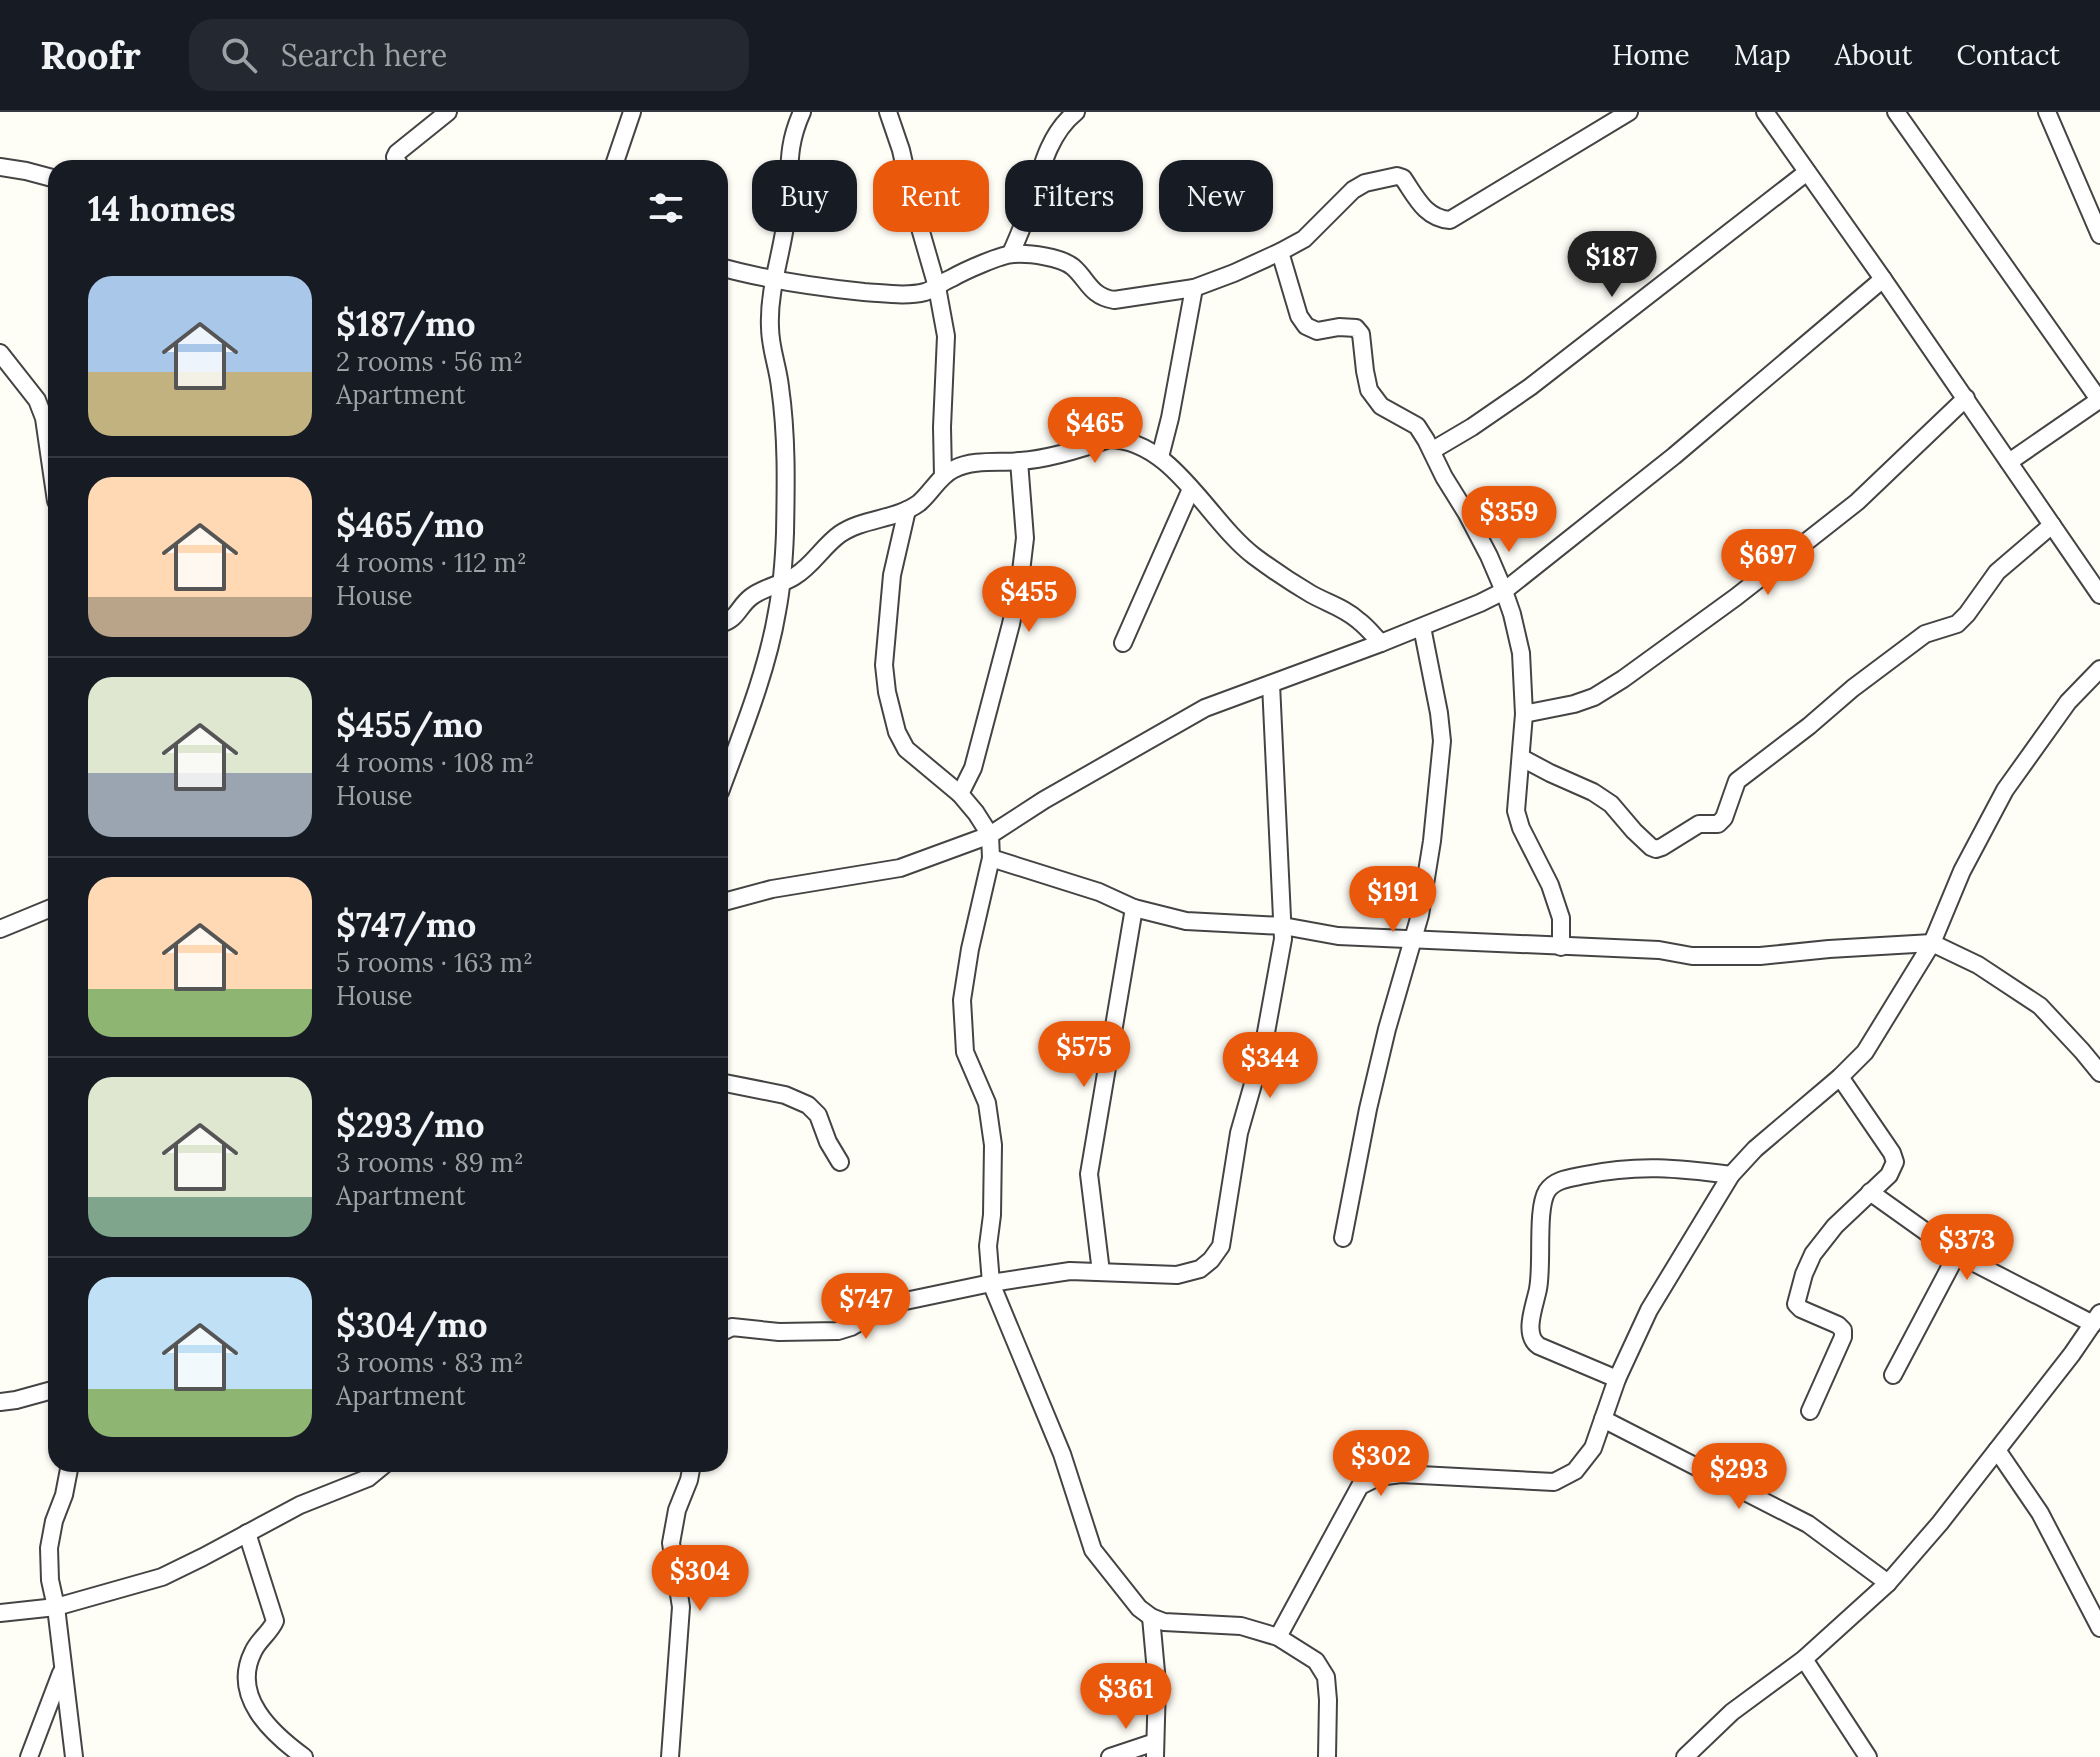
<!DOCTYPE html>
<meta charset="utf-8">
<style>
body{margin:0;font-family:Lora,serif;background:#242831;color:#f1f3f6;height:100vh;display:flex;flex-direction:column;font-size:30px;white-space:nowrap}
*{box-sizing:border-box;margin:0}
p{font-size:26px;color:#9ea1a6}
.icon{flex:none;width:44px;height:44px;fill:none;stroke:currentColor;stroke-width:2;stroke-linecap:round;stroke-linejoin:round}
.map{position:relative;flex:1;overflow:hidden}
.panel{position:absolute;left:48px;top:48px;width:680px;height:1312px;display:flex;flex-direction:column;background:#171b24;border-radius:24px;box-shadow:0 2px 6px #0004}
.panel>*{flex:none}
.banner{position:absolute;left:752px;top:48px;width:760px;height:72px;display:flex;gap:16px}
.price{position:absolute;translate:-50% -68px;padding:0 18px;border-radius:28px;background:#ea580c;color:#fff;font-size:26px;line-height:52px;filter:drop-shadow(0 2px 4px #0008)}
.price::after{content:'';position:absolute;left:50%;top:48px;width:24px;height:18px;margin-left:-12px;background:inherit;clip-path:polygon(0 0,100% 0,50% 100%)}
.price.selected{background:#222;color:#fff}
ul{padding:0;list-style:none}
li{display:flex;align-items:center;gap:24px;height:200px;padding:0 40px}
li+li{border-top:2px solid #363941}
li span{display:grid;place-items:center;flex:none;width:224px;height:160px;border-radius:24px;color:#555}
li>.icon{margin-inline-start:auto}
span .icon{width:96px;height:96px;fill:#fffc;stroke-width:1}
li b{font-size:34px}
h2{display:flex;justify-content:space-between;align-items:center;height:96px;padding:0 40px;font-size:34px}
.tag{padding:0 28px;border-radius:24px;background:#171b24;box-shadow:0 2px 6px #0004;font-size:28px;line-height:72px}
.tag.selected{background:#ea580c;color:#fff}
header{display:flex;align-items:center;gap:48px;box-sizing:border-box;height:112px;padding:0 40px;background:#171b24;border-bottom:2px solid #363941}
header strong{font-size:38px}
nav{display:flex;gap:44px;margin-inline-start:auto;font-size:28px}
.search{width:560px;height:72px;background:#242831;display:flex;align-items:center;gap:20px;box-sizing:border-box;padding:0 28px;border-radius:24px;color:#9ea1a6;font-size:30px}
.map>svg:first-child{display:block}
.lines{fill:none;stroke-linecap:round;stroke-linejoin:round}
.minor-casing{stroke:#444;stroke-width:20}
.minor{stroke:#fff;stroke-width:16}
</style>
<header>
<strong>Roofr</strong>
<div class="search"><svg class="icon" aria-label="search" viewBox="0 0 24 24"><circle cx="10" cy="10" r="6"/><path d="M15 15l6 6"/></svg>Search here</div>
<nav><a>Home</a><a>Map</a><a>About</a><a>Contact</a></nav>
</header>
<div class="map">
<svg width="2100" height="1645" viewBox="0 0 2100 1645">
<rect width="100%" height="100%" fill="#fefdf6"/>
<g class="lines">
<defs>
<g id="minor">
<polyline points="888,0 901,38 913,92 937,175 946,224 942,315 943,364"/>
<polyline points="1765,0 1883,167 2100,483"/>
<polyline points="1896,0 2100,289"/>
<polyline points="2047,0 2100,123"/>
<polyline points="0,55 26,59 56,67"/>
<polyline points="401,56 395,45 397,41 448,0"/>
<polyline points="613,56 632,0"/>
<polyline points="1280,140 1299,204 1306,214 1317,219 1339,215 1356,216 1361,222 1365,259 1369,278 1381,294 1417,314 1426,328 1444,365 1467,402 1489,444 1504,479 1512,502 1521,541 1524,602 1516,699 1521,716 1550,773 1561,806 1561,835"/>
<path d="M1011,141C1018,126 1024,110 1030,95C1040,62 1047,23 1076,0"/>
<path d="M720,155C767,168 815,175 864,180C883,181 906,185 925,180C935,177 942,170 952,166C964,159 1002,142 1014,142C1029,141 1061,145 1073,155C1088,168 1090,184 1114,188L1194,176L1234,161L1280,140L1304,127L1353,78L1365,71L1397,64L1403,66C1416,85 1425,106 1450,108L1629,0"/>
<polyline points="0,241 37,288 44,306 56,389"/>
<polyline points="1433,338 1472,315 1530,275 1807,60"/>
<polyline points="1160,345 1170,306 1194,176"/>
<polyline points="2009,350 2099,288"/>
<path d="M720,512C738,507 738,495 751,485C764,475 781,473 795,464C813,453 823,434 840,422C863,406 896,408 919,391C932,380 939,364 954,357C974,347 999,351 1020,349C1050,347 1081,337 1109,327C1173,328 1208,409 1254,444C1270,456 1294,472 1311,482C1327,491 1345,496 1359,509C1367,515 1374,524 1381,531"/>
<polyline points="1123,531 1191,377"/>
<polyline points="1524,602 1574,592 1594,585 1623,567 1736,485 1857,390 1966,286"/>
<polyline points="1522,646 1550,661 1593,680 1611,692 1634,719 1651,735 1656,737 1662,735 1699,712 1718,712 1724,706 1737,669 1809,614 1853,576 1925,522 1957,512 1967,502 1997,460 2052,413"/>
<path d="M720,680C741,623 767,560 777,500C782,474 784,448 785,421C786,373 787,323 780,275C778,255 770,236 770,215C768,173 786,132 788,89C790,54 787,33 802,0"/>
<polyline points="960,682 973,656 1011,512 1020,468 1025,426 1019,349"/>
<polyline points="991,746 1099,780 1134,796 1186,809 1283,814 1338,824 1659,838 1692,844 1760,844 1829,837 1932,831 1978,853 2040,894 2082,939 2100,961"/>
<polyline points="720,791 772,777 900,756 990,723 976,701 960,682 906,637 897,620 887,580 884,553 892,463 907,398"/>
<polyline points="0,817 56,794"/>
<polyline points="720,970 785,983 808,993 818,1003 828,1030 840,1050"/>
<polyline points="1870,1080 1957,1142 2093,1212"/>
<polyline points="1343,1126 1368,997 1387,917 1420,803 1432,729 1442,629 1439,601 1422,515"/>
<polyline points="1101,1160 1089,1062 1134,796"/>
<polyline points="720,1221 732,1215 779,1220 838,1219 851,1215 891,1192 991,1171 1070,1159 1177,1163 1200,1157 1211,1148 1221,1134 1239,1021 1263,937 1283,827 1271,572"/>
<polyline points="1893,1263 1957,1142"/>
<path d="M1617,1267L1539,1234C1522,1223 1535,1193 1538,1177C1543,1152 1536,1097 1547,1079C1555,1067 1571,1066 1585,1063C1638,1052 1678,1056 1731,1063"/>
<polyline points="0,1290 16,1288 56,1277"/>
<polyline points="1810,1299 1843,1225 1843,1218 1838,1213 1801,1197 1796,1192 1804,1162 1813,1142 1835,1114 1889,1063 1895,1050 1892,1041 1840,965"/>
<polyline points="1603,1307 1808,1412 1888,1471"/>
<polyline points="1997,1338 2040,1401 2100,1516"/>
<polyline points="70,1352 64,1383 54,1409 49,1436 50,1468 56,1495 74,1645"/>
<path d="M247,1421L275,1509C270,1521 258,1528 253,1540C231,1584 271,1621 304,1645"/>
<polyline points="0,1501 56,1495 162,1465 203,1445 300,1393 368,1366 385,1352"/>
<polyline points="1151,1505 1157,1571 1155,1645"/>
<polyline points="1278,1525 1360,1374 1378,1365 1401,1362 1554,1370 1575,1359 1593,1336 1617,1267 1649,1198 1731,1063 1755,1037 1840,965 1865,940 1932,831 1962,759 2005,678 2068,590 2100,557"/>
<polyline points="1804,1547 1868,1645"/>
<polyline points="29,1645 61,1561"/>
<polyline points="670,1645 681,1495 671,1431 677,1398 689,1368 692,1352"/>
<polyline points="1110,1645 1155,1630"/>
<polyline points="1327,1645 1328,1588 1326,1565 1316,1549 1278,1525 1241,1514 1164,1510 1151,1505 1139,1496 1093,1438 1062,1342 991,1171 988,1134 992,1103 993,1033 987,991 965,940 962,888 970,837 991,746 990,723 1044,688 1205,596 1381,531 1480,491 1504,479 1674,344 1883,167"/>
<polyline points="1685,1645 1732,1600 1804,1547 1888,1471 1940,1411 1997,1338 2072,1242 2100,1201"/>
</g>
</defs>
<!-- minor casing -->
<use href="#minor" class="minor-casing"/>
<!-- minor -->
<use href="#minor" class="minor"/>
</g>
</svg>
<b class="price selected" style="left:1612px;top:187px">$187</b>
<b class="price" style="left:1095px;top:353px">$465</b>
<b class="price" style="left:1509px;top:442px">$359</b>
<b class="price" style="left:1768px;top:485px">$697</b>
<b class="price" style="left:1029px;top:522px">$455</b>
<b class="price" style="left:1393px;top:822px">$191</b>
<b class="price" style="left:1084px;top:977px">$575</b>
<b class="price" style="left:1270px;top:988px">$344</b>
<b class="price" style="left:1967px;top:1170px">$373</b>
<b class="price" style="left:866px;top:1229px">$747</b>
<b class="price" style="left:1381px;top:1386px">$302</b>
<b class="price" style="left:1739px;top:1399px">$293</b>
<b class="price" style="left:700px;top:1501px">$304</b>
<b class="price" style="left:1126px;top:1619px">$361</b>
<div class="banner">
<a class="tag">Buy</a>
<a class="tag selected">Rent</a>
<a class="tag">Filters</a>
<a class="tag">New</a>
</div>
<section class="panel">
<h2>14 homes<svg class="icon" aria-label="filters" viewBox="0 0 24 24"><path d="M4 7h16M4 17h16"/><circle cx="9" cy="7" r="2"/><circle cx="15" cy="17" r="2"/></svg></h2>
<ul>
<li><span style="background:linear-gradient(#a9c7e8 60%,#c2b280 0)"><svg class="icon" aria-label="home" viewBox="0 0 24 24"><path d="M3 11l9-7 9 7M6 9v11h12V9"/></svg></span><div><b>$187/mo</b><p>2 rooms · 56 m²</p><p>Apartment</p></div></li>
<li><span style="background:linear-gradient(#ffd9b3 75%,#b9a48a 0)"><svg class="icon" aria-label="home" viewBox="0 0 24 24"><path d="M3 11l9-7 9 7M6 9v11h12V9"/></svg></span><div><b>$465/mo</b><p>4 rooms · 112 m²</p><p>House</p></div></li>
<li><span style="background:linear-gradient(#dfe7d0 60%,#9aa5b1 0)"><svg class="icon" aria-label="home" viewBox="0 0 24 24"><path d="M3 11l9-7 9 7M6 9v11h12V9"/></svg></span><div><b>$455/mo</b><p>4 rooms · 108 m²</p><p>House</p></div></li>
<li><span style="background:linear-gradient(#ffd9b3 70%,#8fb573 0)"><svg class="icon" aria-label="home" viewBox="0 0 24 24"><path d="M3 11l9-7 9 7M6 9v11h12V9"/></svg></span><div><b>$747/mo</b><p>5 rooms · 163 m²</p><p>House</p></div></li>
<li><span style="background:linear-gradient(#dfe7d0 75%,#7fa58c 0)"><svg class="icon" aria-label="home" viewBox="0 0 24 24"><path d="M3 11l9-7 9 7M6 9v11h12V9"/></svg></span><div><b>$293/mo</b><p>3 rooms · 89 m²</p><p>Apartment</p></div></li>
<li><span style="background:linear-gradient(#bfe0f5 70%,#8fb573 0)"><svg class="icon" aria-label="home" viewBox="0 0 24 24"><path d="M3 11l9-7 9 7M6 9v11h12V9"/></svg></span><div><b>$304/mo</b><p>3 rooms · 83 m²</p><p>Apartment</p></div></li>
</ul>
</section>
</div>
